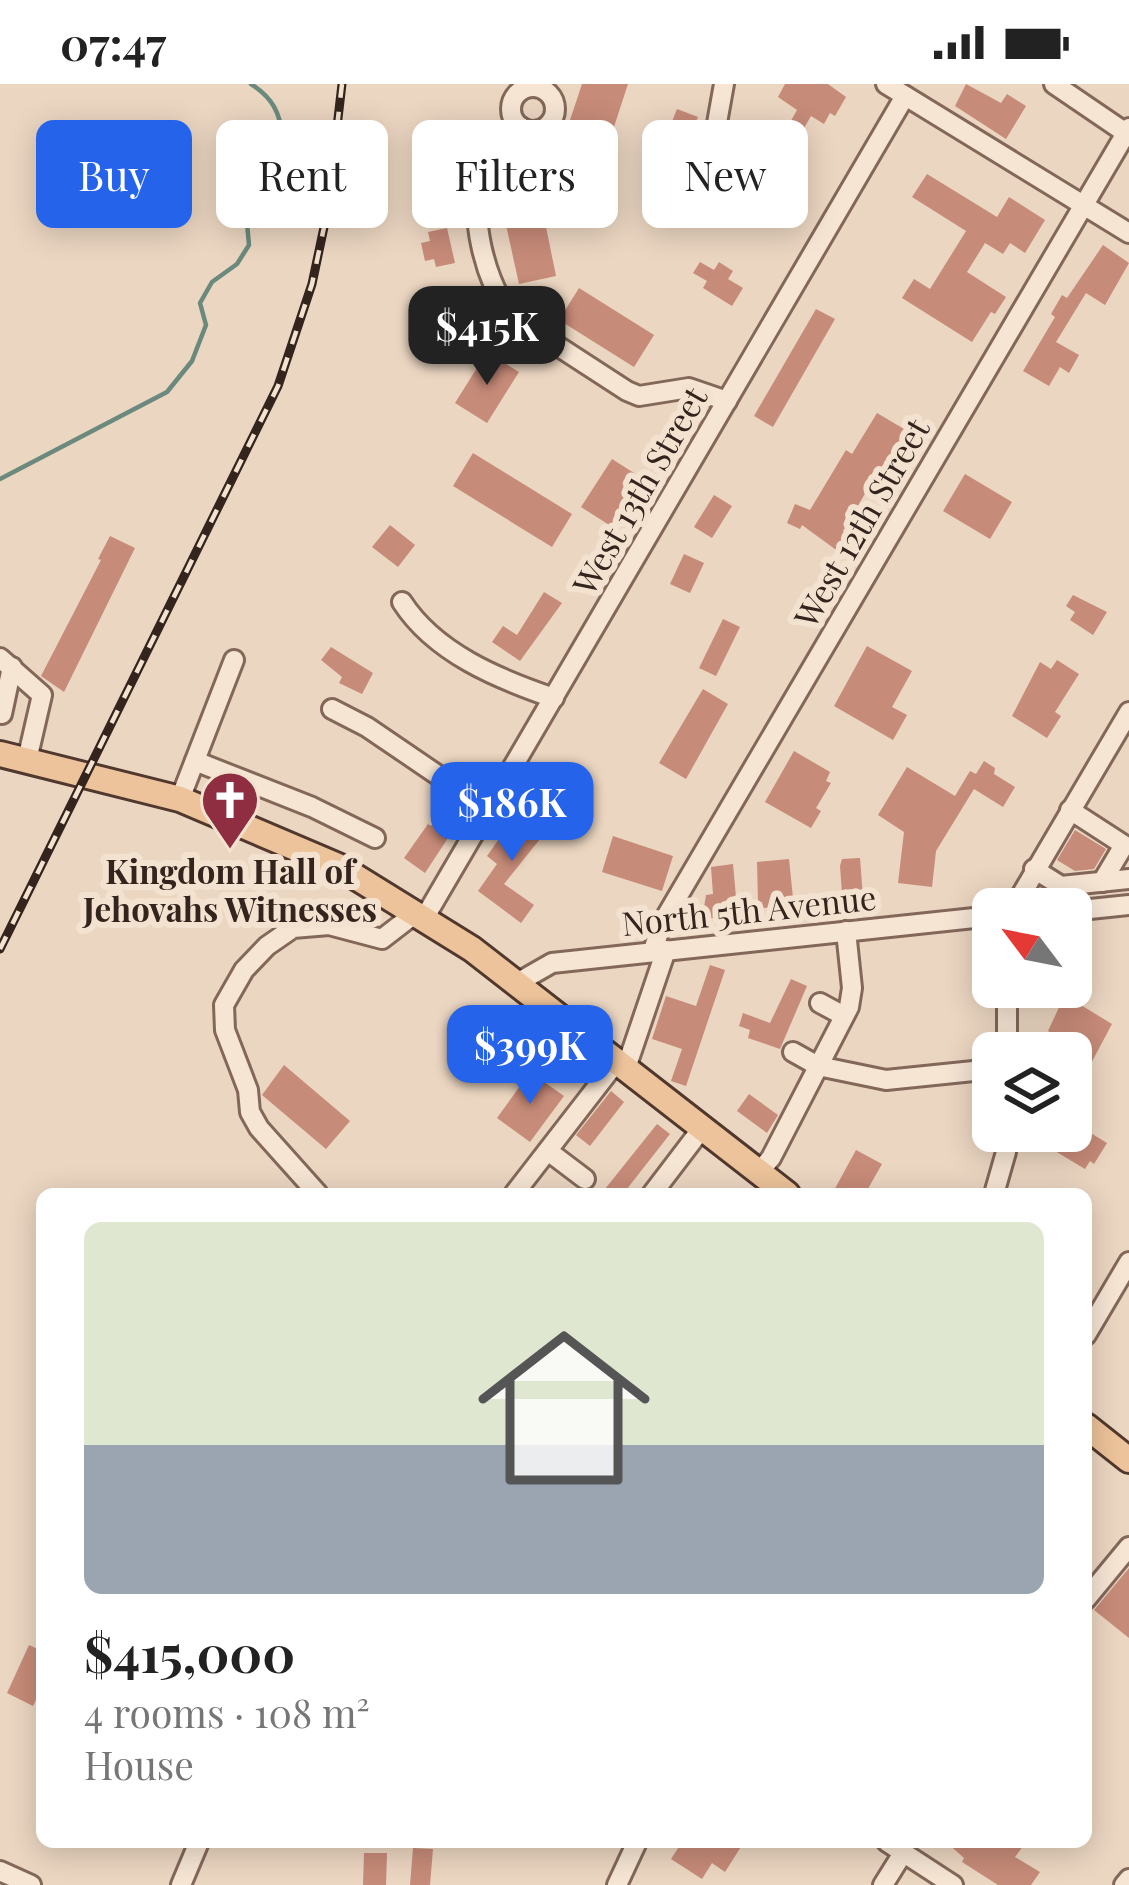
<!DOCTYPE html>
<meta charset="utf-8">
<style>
body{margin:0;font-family:"Playfair Display",serif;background:#f6f6f6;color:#222;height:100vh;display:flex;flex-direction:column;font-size:45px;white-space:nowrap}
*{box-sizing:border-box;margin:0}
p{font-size:39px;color:#767676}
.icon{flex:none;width:66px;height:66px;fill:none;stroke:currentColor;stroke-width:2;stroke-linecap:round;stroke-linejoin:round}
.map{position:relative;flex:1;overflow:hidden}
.panel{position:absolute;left:36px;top:1104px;width:1056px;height:660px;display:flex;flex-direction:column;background:#fff;border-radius:18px;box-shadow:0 6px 30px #0003}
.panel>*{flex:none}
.banner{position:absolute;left:36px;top:36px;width:1059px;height:108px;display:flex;gap:24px}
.needle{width:78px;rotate:302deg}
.buttons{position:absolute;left:972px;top:804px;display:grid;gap:24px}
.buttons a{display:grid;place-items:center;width:120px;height:120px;border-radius:18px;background:#fff;box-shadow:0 6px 30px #0003;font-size:60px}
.price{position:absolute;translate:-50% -102px;padding:0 27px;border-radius:24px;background:#2563eb;color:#fff;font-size:39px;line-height:78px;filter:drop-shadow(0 3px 6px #0008)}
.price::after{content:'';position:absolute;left:50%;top:72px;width:36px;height:27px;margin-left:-18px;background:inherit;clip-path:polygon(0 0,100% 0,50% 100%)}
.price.current{background:#222;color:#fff}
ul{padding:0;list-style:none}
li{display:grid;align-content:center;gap:24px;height:636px;padding:0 48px}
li+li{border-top:3px solid #e0e0e0}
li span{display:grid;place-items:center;height:372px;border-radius:18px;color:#555}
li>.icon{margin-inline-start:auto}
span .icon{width:216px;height:216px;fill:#fffc;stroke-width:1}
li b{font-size:51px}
.chip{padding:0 42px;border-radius:18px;background:#fff;box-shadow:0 6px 30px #0003;font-size:42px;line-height:108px}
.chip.current{background:#2563eb;color:#fff}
.status{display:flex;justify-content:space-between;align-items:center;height:84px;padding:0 60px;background:#fff;direction:ltr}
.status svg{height:33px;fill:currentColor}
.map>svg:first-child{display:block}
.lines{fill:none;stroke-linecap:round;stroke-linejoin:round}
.stream{stroke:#6b8a7d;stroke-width:4.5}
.building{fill:#c78b79}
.minor-casing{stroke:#83685a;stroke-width:24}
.major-casing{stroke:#51382e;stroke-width:30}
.minor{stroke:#f6e5d3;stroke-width:18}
.major{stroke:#ecc39a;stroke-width:24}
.rail-casing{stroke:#33241d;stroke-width:9}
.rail{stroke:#f3e2d0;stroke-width:4.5;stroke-dasharray:14;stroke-linecap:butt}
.labels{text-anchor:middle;stroke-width:12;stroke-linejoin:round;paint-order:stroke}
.street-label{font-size:33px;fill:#33241d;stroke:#f3e2d0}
.poi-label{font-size:33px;font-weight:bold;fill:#33241d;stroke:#f3e2d0}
</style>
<div class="status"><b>07:47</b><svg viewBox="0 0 49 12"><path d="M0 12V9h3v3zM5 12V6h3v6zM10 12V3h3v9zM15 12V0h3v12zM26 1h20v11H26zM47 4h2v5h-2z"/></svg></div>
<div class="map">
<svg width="1129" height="1801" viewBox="0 0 1129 1801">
<rect width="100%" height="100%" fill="#ebd6c1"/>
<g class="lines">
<!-- stream -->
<path class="stream" d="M0,395L167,308L192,277L206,241L200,219L212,198L237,180L249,161L244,106L258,74L283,54C280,29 273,14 251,0"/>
</g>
<!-- building -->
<g class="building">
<polygon points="582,0 628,0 610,55 568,42"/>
<polygon points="785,0 828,0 846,13 835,32 830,29 824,40 811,32 796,58 783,51 797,26 778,13"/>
<polygon points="966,0 1001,19 1007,10 1026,22 1006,55 955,22"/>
<polygon points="677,25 698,33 692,47 698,50 691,66 665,55"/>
<polygon points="566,49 594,82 547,124 518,92"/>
<polygon points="927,90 997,133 1009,113 1045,136 1025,169 1010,159 1003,170 985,159 967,188 1006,213 995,230 991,228 972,258 902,214 914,195 930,205 966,147 912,113"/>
<polygon points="544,133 556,192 519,200 506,141"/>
<polygon points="447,144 455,179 436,183 434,175 425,177 421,159 430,157 428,148"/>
<polygon points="1103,161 1129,179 1105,221 1086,209 1056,258 1079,271 1069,289 1060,283 1049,302 1023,287 1055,233 1051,230 1062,211 1067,214"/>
<polygon points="700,178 714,186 719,178 733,187 728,195 743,204 732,222 703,204 707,197 693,189"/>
<polygon points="579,204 654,251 634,283 559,236"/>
<polygon points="816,225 835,235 773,343 754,332"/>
<polygon points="487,268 519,288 487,339 455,319"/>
<polygon points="877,329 909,348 913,341 923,347 894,395 879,386 843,447 858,462 850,476 802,441 800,445 787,439 795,420 810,426 846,366 852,370"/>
<polygon points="473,369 572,430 552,463 453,402"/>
<polygon points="612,375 645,396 614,444 581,423"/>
<polygon points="965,390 1012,418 990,455 943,427"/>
<polygon points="714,411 732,422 712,454 694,443"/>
<polygon points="390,441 415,461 398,483 372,463"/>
<polygon points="110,452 135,464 64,608 41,592 101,476 98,475"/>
<polygon points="684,470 704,479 690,509 670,500"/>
<polygon points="544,508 562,519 520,577 492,558 503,542 517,551"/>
<polygon points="1073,511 1107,528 1093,551 1070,536 1075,528 1066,522"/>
<polygon points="723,535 740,543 716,592 699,584"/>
<polygon points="867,562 912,587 892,623 907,631 893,656 834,622"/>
<polygon points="331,563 373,589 362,610 339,599 342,593 321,576"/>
<polygon points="1057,576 1079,590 1055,628 1061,632 1047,654 1012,632 1040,578 1051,585"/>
<polygon points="703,605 728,620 686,695 659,679"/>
<polygon points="794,667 830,688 826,697 831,699 816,724 821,727 811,744 765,718"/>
<polygon points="984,677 995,684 994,690 1015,703 1003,723 974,705 936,767 932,803 898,799 904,748 878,731 907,683 955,712 970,687 976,690"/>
<polygon points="520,725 548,745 504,800 534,821 521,839 478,807 497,780 487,772"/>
<polygon points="435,737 447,746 444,751 448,754 425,789 404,774 428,740 431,742"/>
<polygon points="1075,746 1106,765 1094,785 1075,787 1057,776"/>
<polygon points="613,752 673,772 662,807 602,788"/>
<polygon points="860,774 863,813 851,814 850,809 842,810 840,782 842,775"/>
<polygon points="789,775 793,814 777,816 778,823 763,824 762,818 758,818 757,778"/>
<polygon points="733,780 737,824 718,829 719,834 702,835 706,811 713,810 711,783"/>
<polygon points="710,881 725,886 686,1002 671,997 682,965 652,955 666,912 696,922"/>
<polygon points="791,895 807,902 780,965 748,954 750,946 739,942 743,929 770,939"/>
<polygon points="1071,915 1112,940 1071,1017 1071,969 1057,969 1063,957 1048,947 1062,917 1068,921"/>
<polygon points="284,981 350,1037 326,1065 262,1011"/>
<polygon points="530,988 564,1012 530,1058 497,1034"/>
<polygon points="611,1007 624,1018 590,1062 576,1051"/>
<polygon points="749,1010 778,1031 767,1049 737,1027"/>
<polygon points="1071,1037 1107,1059 1094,1080 1090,1077 1085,1085 1055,1067 1058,1062 1047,1055 1051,1047 1071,1047"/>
<polygon points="657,1040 670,1050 623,1110 601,1110"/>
<polygon points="856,1066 882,1080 865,1110 832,1110"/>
<polygon points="1129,1484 1129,1554 1094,1526"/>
<polygon points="29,1561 42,1567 42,1604 33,1622 7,1609"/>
<polygon points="682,1758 744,1758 725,1788 712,1779 702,1795 671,1775"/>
<polygon points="946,1758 1026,1758 1015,1773 1040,1788 1031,1801 998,1801 962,1778 964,1774"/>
<polygon points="413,1764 433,1765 430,1801 410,1801"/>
<polygon points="364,1769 387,1769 386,1801 363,1801"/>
</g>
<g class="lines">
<defs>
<g id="minor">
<polyline points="886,0 1129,149"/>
<polyline points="1054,0 1126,49"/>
<circle cx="533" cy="25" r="22"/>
<path d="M521,43C511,59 495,70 486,87C465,128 486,196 510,231L627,307L639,312L689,304L727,317"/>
<polyline points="703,97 712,67 724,0"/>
<path d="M402,518C435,569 498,595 554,614"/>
<polyline points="0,574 42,611 27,676"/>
<polyline points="332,625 367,643 489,726"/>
<polyline points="2,630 12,583"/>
<polyline points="195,677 312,723 375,754"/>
<polyline points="180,715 234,576"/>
<polyline points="1070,726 1124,761 1102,798"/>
<polyline points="1034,785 1061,802 1129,795"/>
<polyline points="1013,825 1129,628"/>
<polyline points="1071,827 1129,821"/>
<polyline points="425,833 905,12"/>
<polyline points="653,867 661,841 1129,44"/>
<polyline points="517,899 552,879 993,832"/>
<polyline points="820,919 844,932"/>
<polyline points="793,968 818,982 886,996 993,985"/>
<polyline points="1007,969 1007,903"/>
<polyline points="626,984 666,866"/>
<polyline points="548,1067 585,1095"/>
<polyline points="760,1087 771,1074 849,923 852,904 846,847"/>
<polyline points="318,1110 259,1044 250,1028 248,1006 225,946 224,921 244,886 267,862 293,844 329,841 382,855 417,828"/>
<polyline points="514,1110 617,977"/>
<polyline points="652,1110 703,1043"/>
<polyline points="994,1110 1006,1068 1006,1047"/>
<polyline points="1086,1251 1129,1178"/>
<polyline points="1086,1515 1129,1463"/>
<polyline points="887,1758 953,1801"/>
<polyline points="0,1787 31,1801"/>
<polyline points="181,1801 199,1758"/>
<polyline points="617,1801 637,1758"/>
<polyline points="883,1801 903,1769"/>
<polyline points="1124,1801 1129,1795"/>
</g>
<g id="major">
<polyline points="0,670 180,715 338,782 472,865 787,1110"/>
<polyline points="1086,1342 1129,1376"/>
</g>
</defs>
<!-- minor casing -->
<use href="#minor" class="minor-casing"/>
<!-- major casing -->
<use href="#major" class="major-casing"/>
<!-- minor -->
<use href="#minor" class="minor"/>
<!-- major -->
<use href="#major" class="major"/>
<defs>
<polyline id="rail" points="0,865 278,302 312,200 327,129 342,0"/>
</defs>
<!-- rail casing -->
<use href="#rail" class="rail-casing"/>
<!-- rail -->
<use href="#rail" class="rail"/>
</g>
<!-- icons -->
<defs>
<symbol id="church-pin" viewBox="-11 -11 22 30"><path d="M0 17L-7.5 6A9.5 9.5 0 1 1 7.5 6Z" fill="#8e2e40" stroke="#f3e2d0"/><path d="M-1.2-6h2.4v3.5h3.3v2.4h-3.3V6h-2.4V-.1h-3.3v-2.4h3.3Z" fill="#fff"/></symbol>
</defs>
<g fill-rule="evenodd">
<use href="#church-pin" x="197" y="683" width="66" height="90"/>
</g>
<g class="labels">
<!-- street labels -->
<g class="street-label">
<text transform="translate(640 407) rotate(-60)" y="12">West 13th Street</text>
<text transform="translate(862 439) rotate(-60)" y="12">West 12th Street</text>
<text transform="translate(749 827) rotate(-6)" y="12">North 5th Avenue</text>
</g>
<!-- poi labels -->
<g class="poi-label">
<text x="230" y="800">Kingdom Hall of<tspan x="230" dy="38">Jehovahs Witnesses</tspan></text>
</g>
</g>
</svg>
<div class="buttons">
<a><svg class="needle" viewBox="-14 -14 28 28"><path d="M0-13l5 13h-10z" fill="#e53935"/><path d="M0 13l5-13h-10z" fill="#767676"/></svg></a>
<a><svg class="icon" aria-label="layers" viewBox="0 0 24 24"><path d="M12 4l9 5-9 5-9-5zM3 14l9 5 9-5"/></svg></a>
</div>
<b class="price current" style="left:487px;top:304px">$415K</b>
<b class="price" style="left:512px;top:780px">$186K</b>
<b class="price" style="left:530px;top:1023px">$399K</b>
<div class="banner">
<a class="chip current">Buy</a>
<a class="chip">Rent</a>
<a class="chip">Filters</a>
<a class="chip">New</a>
</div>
<section class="panel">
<ul>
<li><span style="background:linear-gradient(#dfe7d0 60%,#9aa5b1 0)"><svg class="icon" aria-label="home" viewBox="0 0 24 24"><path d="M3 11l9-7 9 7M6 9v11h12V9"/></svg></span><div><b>$415,000</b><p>4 rooms · 108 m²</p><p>House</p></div></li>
</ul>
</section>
</div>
